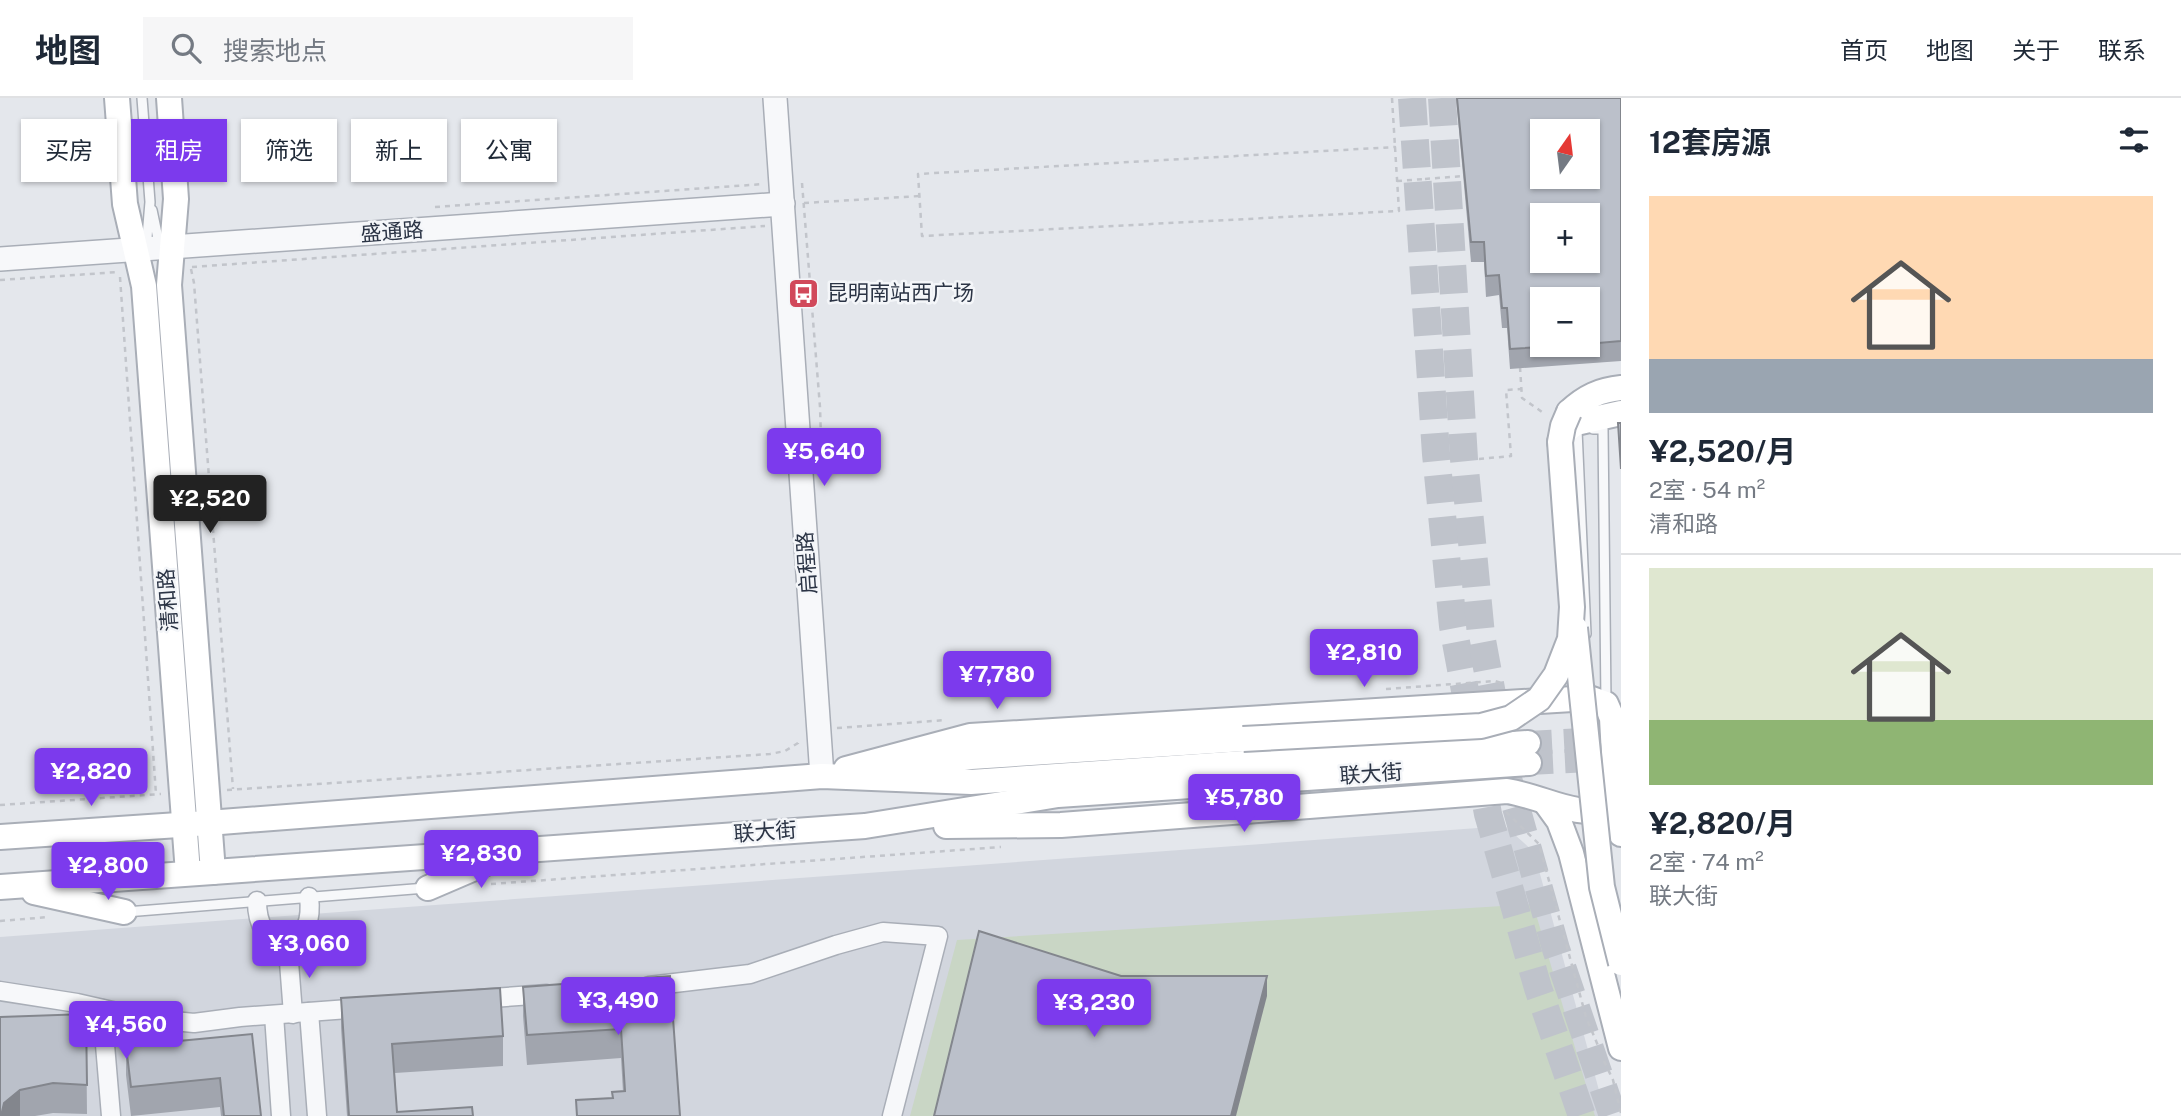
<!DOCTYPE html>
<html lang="zh">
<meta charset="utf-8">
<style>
body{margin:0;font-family:"Public Sans","Noto Sans SC",sans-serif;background:#f6f6f7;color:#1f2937;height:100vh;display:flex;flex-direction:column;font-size:26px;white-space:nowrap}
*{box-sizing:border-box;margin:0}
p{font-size:23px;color:#747a83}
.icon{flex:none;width:38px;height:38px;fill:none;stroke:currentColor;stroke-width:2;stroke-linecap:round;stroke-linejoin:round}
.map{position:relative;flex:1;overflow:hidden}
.sheet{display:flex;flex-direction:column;background:#fff;width:560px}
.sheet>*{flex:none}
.guide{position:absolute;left:21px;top:21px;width:665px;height:63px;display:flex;gap:14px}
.needle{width:46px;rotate:14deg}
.tools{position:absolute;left:1530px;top:21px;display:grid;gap:14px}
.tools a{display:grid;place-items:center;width:70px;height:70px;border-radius:0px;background:#fff;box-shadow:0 2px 5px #0004;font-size:35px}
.price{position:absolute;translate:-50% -60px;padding:0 16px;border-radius:7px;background:#7c3aed;color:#fff;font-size:23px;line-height:46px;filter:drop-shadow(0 2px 4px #0008)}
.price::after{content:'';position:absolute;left:50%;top:42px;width:21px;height:16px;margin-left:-10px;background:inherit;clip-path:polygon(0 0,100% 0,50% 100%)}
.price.current{background:#222;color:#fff}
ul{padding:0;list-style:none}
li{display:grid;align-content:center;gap:14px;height:371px;padding:0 28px}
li+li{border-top:2px solid #e0e1e3}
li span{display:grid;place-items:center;height:217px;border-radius:0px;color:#555}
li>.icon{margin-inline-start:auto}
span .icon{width:126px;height:126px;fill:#fffc;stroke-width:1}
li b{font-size:30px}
h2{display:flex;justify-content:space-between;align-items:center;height:84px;padding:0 28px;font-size:30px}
.pill{padding:0 24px;border-radius:0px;background:#fff;box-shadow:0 2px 5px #0004;font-size:24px;line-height:63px}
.pill.current{background:#7c3aed;color:#fff}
header{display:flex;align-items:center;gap:42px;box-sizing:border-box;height:98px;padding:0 35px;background:#fff;border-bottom:2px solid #e0e1e3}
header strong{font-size:33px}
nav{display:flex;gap:38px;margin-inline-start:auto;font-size:24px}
.search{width:490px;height:63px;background:#f6f6f7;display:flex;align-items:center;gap:18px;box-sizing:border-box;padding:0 24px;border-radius:0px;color:#747a83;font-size:26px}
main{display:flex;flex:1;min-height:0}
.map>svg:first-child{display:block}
.built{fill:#d2d6de}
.green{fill:#c9d6c5}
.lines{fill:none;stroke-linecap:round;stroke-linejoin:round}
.secondary-tunnel{stroke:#bfc3cb;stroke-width:24;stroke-dasharray:24 12;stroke-linecap:butt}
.primary-tunnel{stroke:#bfc3cb;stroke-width:28;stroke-dasharray:28 14;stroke-linecap:butt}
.service-casing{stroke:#a9aeb7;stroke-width:12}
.minor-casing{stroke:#a9aeb7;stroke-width:21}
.tertiary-casing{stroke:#a9aeb7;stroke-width:26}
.secondary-casing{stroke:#a9aeb7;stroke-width:28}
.path{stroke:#c2c5cb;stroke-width:2.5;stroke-dasharray:5 5;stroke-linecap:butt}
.service{stroke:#f7f8fa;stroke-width:9}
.minor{stroke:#f7f8fa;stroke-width:18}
.tertiary{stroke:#f7f8fa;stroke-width:23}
.secondary{stroke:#fff;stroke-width:24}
.secondary-bridge-casing{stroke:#a9aeb7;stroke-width:28;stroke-linecap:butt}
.path-bridge{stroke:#c2c5cb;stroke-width:2.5;stroke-dasharray:5 5;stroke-linecap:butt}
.secondary-bridge{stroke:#fff;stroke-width:24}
.wall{fill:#a1a5ae;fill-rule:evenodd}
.shaded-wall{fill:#83868d}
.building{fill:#bbc0ca;stroke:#83868d;stroke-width:2;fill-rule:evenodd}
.labels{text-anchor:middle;stroke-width:5;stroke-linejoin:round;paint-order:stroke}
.street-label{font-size:21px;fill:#2b3445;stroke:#f4f6f9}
.poi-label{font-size:21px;fill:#2b3445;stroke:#f4f6f9;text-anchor:start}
</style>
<header>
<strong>地图</strong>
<div class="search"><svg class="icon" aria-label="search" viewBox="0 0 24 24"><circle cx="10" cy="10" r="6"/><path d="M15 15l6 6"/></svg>搜索地点</div>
<nav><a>首页</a><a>地图</a><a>关于</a><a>联系</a></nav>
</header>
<main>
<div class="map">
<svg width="1621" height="1018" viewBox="0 0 1621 1018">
<rect width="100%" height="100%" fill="#e4e7ec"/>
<!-- built -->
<polygon class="built" points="1505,728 1534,754 1606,1018 0,1018 0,839"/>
<!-- green -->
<polygon class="green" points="1533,806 1595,1018 910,1018 957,842"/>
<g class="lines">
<!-- secondary-tunnel -->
<g class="secondary-tunnel">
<polyline points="1528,645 1621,640"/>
<polyline points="1529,665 1608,661"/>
</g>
<!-- primary-tunnel -->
<g class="primary-tunnel">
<polyline points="1412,0 1436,356 1453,528 1488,716 1538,890 1582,1018"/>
<polyline points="1442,0 1464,361 1481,537 1507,677 1556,851 1613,1018"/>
</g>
<defs>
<g id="service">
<polyline points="142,0 150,104 146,151"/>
<polyline points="152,112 160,150"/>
<polyline points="1593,331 1603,331 1606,604"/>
<polyline points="1579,332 1577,332 1586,536"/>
<polyline points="126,814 426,790"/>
</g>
<g id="minor">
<path d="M257,803C257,828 266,840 288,851"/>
<polyline points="288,851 293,916"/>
<path d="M288,851C306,836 312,822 309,799"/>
<polyline points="649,888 750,876 836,847 883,834 938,838 892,1018"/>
<polyline points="0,893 77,905 143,920 194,925 240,919 362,910"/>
<polyline points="478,901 547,896"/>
<polyline points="102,911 111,1018"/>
<polyline points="309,914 317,1018"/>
<polyline points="274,917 281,1018"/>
</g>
<g id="tertiary">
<polyline points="775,0 822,678"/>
<polyline points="0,161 783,106"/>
</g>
<g id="secondary">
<polyline points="117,0 125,106 144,188 188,775"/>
<polyline points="169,0 176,101 169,187 213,774"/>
<path d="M1569,314C1585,299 1600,292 1621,290"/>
<polyline points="1560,344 1565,333 1576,325 1621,315"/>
<polyline points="909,667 971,659 1243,641"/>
<polyline points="846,671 970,638 1589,600 1606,606 1612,620 1617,712 1621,736"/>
<polyline points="1546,705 1559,723 1571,755 1621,950"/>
<path d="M946,728L1061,727L1507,693C1548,700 1570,719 1615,712"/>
<polyline points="0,739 208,725 822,678 971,684 1528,645"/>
<polyline points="0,789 865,728 1058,697 1529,665"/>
<polyline points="428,790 498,760"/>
<polyline points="34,794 124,814"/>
</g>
</defs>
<!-- service casing -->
<use href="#service" class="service-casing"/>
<!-- minor casing -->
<use href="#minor" class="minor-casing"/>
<!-- tertiary casing -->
<use href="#tertiary" class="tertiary-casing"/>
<!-- secondary casing -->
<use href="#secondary" class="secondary-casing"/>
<!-- path -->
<g class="path">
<polyline points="1392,0 1395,49"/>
<polygon points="1395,49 1399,113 922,138 918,76"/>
<polyline points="1397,83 1425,81"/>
<polyline points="802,85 820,309 822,372"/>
<polyline points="804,105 920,98"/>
<polyline points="435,109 764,86"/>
<polyline points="192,169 765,128"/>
<polyline points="191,171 194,185 233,691"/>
<polyline points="120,179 156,696"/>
<polyline points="0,182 119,174"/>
<polyline points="1479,361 1511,358 1506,292 1521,291"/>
<polyline points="1386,591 1495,583 1501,585"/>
<polyline points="837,630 946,622"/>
<polyline points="227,692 770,656 785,653 798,645 799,642"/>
<polyline points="0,707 161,696"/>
<polyline points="1506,714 1539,746 1586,919 1599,950"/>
<polyline points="491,786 1001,749"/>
<polyline points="0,823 49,819"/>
<polyline points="1604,963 1613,982 1621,1015"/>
</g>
<!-- service -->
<use href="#service" class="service"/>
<!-- minor -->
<use href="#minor" class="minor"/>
<!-- tertiary -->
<use href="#tertiary" class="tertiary"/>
<!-- secondary -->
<use href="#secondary" class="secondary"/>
<defs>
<g id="secondary-bridge">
<polyline points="1575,530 1602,789 1621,865"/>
<polyline points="1243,641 1481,628 1511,620 1539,601 1556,577 1570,541 1572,509 1560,344 1563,328 1569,314"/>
</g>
</defs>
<!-- secondary-bridge casing -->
<use href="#secondary-bridge" class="secondary-bridge-casing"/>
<!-- path-bridge -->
<g class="path-bridge">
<polyline points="1425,81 1463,78"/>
<polyline points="1520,269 1522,300 1545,316"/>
</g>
<!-- secondary-bridge -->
<use href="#secondary-bridge" class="secondary-bridge"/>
</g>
<!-- wall -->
<g class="wall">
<path d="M1456,0H1621V263L1510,271L1507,230H1502L1499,197L1486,199L1484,164H1471ZM1587,201V247H1542Z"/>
<polygon points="670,878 680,1018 576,1018 576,1002 612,1000 623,994 621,960 527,967 523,918 523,889"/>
<polygon points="341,900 503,938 503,968 395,975 397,1014 473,1018 347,1018 341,930"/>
<polygon points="86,916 87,1016 53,1015 35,1018 0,1018 0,919"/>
<polygon points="252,936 261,1018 221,1018 220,1009 131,1018 126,977 126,948"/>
</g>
<!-- shaded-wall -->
<g class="shaded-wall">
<polygon points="1267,878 1267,898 1236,1018 1231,1018"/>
<polygon points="20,992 20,1018 1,1018 4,1005"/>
</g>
<!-- building -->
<g class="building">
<path d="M1457,0H1621V243L1587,246V201H1542V247H1573L1510,251L1507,210H1502L1499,177L1486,178L1484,144H1471ZM1542,33H1587V79H1542ZM1542,117H1587V163H1542Z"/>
<polygon points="1618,325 1621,325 1621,371"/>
<polygon points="979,833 1121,878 1267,878 1231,1018 934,1018"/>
<polygon points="670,878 680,1018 577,1018 576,1002 613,1000 612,994 625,993 621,931 527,937 523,889"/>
<polygon points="500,890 503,938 392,946 397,1014 472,1009 473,1018 349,1018 341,900"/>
<polygon points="86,916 87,987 53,985 20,992 4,1005 1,1018 0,1018 0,919"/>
<polygon points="252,936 261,1018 224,1018 220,980 131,989 126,948"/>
</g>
<!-- icons -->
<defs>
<symbol id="bus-square" viewBox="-11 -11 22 22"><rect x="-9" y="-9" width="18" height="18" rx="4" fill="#d1495b" stroke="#f4f6f9"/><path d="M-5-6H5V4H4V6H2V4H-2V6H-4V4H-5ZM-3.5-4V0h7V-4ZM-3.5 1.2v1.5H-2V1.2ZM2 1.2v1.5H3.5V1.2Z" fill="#fff"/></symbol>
</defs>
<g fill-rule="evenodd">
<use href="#bus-square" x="786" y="178" width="35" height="35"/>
</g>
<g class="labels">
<!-- street labels -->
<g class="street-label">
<text transform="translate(392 134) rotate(-4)" y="7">盛通路</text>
<text transform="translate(807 465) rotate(-94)" y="7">启程路</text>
<text transform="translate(168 502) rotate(-94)" y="7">清和路</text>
<text transform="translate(1371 676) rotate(-4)" y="7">联大街</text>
<text transform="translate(765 734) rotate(-4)" y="7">联大街</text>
</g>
<!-- poi labels -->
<g class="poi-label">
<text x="827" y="202">昆明南站西广场</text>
</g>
</g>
</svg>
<div class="tools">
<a><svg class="needle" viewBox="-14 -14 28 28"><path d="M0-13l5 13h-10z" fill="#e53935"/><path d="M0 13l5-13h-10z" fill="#747a83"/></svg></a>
<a>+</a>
<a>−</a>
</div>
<b class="price" style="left:824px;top:390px">¥5,640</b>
<b class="price current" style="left:210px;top:437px">¥2,520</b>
<b class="price" style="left:1364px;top:591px">¥2,810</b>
<b class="price" style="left:997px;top:613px">¥7,780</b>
<b class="price" style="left:91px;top:710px">¥2,820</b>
<b class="price" style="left:1244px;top:736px">¥5,780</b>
<b class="price" style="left:481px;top:792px">¥2,830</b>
<b class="price" style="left:108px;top:804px">¥2,800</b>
<b class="price" style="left:309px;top:882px">¥3,060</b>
<b class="price" style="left:618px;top:939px">¥3,490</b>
<b class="price" style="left:1094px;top:941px">¥3,230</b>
<b class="price" style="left:126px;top:963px">¥4,560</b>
<div class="guide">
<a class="pill">买房</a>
<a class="pill current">租房</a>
<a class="pill">筛选</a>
<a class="pill">新上</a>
<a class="pill">公寓</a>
</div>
</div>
<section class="sheet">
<h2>12套房源<svg class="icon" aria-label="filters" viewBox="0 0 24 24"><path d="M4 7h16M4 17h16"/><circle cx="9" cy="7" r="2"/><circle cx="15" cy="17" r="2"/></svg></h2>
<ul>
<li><span style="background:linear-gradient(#ffd9b3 75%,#9aa5b1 0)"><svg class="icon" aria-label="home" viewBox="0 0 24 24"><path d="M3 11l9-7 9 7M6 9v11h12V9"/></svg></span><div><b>¥2,520/月</b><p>2室 · 54 m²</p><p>清和路</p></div></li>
<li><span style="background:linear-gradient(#dfe7d0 70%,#8fb573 0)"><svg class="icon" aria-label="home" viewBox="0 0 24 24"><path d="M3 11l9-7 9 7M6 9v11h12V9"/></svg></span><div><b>¥2,820/月</b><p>2室 · 74 m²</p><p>联大街</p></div></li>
</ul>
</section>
</main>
